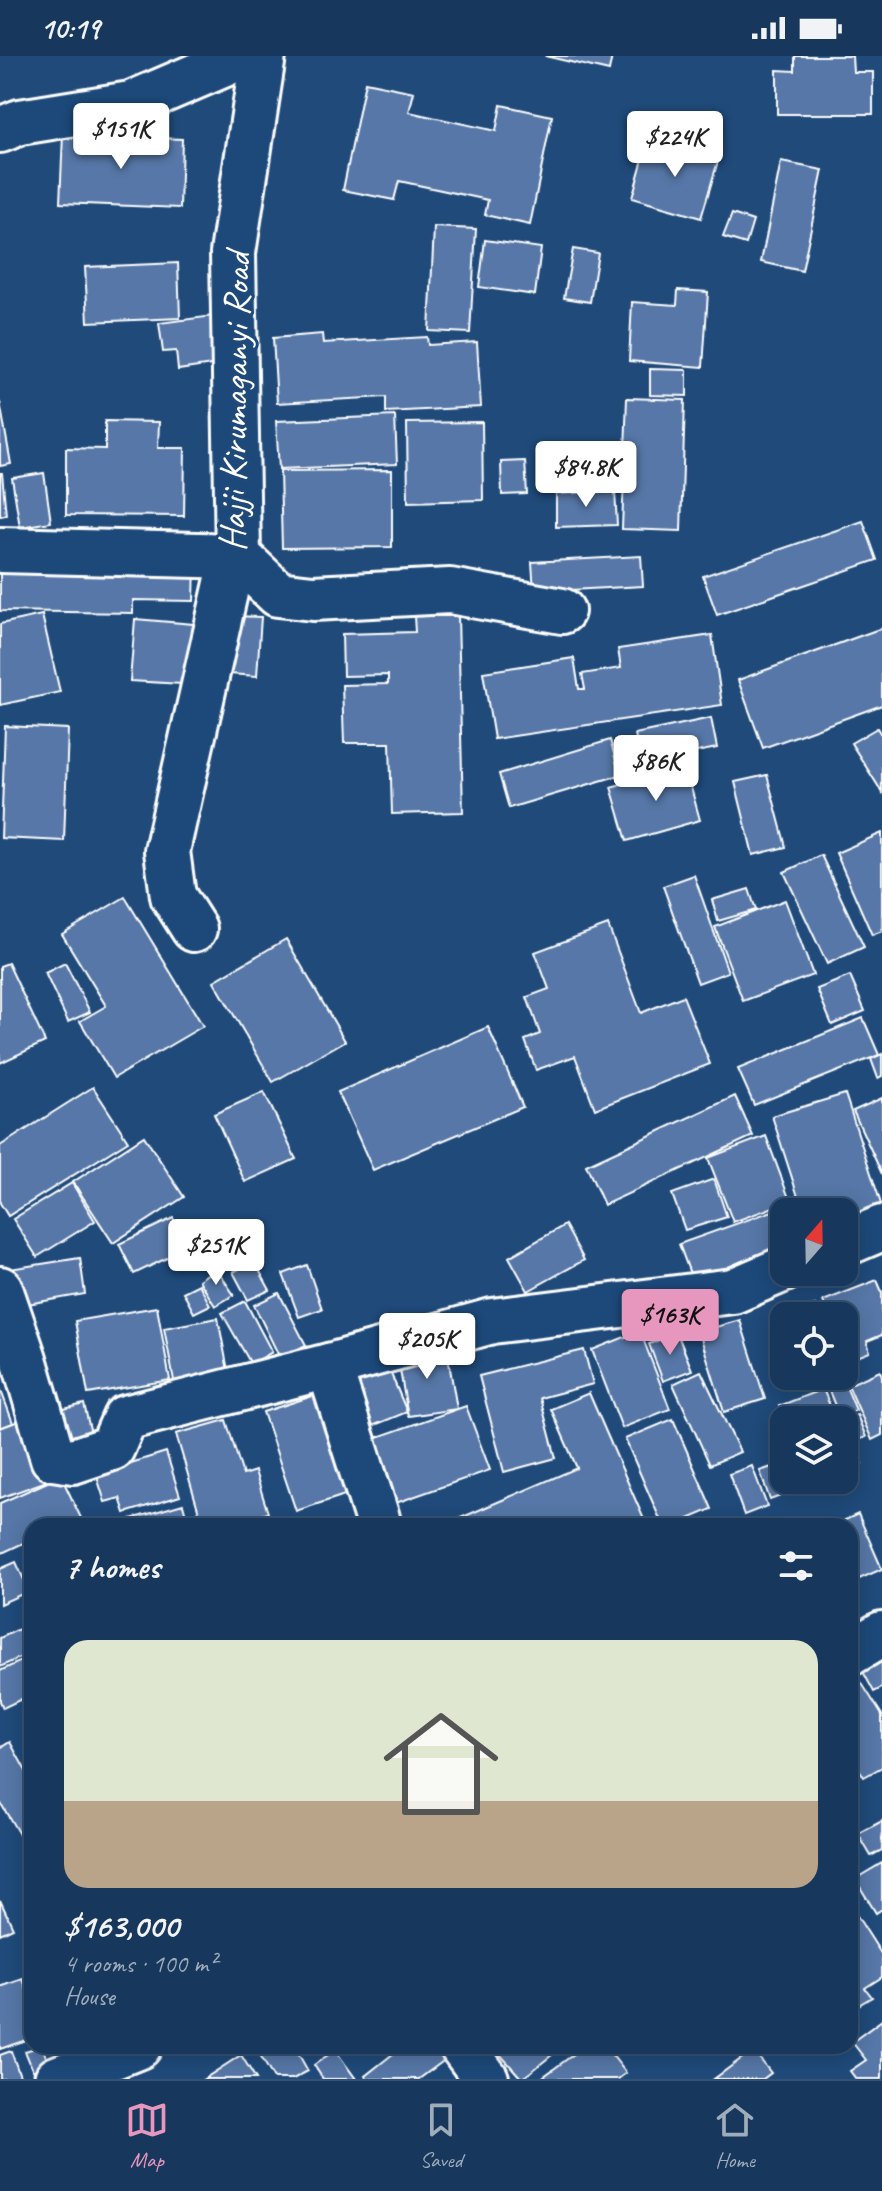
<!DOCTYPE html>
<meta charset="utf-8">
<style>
body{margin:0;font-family:Caveat,sans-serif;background:#203f62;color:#f1f3f6;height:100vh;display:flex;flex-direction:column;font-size:30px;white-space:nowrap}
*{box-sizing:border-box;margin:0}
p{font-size:26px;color:#9eacbb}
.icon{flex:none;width:44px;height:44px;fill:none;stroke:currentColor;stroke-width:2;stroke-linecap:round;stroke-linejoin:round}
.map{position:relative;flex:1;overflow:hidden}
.sheet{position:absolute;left:24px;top:1462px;width:834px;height:536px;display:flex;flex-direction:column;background:#17385c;border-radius:24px;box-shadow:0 4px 20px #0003,0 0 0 2px #365272}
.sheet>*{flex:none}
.needle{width:52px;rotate:20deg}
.fabs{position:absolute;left:770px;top:1142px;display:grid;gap:16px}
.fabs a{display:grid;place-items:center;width:88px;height:88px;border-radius:16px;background:#17385c;box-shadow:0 4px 20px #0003,0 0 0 2px #365272;font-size:40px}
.price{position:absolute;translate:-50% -68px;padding:0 18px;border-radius:8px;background:#fff;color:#222;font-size:26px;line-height:52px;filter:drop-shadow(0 2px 4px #0008)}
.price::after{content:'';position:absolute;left:50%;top:48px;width:24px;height:18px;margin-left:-12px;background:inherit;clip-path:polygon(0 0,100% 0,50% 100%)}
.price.on{background:#e797bd;color:#111}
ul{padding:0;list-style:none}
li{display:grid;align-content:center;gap:16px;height:424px;padding:0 40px}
li span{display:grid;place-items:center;height:248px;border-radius:24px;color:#555}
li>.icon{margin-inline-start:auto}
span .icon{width:144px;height:144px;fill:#fffc;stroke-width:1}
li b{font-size:34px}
h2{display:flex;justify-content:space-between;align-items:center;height:96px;padding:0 40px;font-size:34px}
.status{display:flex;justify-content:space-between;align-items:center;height:56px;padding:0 40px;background:#17385c;direction:ltr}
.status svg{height:22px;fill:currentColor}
.menu{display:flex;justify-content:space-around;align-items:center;height:112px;border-top:2px solid #365272;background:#17385c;font-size:22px;color:#9eacbb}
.menu a{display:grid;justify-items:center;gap:4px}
.menu .on{color:#e797bd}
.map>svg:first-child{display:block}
.building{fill:#5677a7;stroke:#fff;stroke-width:2}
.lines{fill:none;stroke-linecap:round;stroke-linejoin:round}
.minor-casing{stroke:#fff;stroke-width:50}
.minor{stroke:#1f4a7a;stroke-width:44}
.labels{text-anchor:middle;stroke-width:6;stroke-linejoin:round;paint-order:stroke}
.street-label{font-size:38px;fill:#fff;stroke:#1f4a7a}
</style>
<div class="status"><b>10:19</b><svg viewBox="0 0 49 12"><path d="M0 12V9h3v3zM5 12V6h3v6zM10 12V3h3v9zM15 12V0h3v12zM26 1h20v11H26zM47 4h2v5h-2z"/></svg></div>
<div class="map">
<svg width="882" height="2023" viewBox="0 0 882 2023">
<rect width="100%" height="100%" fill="#1f4a7a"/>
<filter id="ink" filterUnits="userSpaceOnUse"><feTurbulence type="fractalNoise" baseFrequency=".0125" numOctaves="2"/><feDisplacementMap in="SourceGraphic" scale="16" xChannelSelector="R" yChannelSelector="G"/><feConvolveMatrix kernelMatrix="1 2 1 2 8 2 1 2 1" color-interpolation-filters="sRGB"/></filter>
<g filter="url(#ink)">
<!-- building -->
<g class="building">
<polygon points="545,0 612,0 609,15"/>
<polygon points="795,0 852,0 853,16 873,16 873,58 777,58 777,14 795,15"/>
<polygon points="365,26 414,36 409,56 496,75 501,49 552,60 530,169 485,159 488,144 399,125 394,144 343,134"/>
<polygon points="63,78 182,83 180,152 60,147"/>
<polygon points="648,85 718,105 701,162 632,142"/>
<polygon points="781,106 823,114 802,215 761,206"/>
<polygon points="732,158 753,165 746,188 723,181"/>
<polygon points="434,171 476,173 470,277 429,275"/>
<polygon points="485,184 541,192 535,239 479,231"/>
<polygon points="573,193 598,197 590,246 564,242"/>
<polygon points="178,207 180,262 88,266 85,211"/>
<polygon points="678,234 708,236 703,311 629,305 632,246 677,249"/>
<polygon points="213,260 219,308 178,314 176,295 163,296 159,267"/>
<polygon points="322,278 323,287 427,281 428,289 477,286 481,351 386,356 386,341 277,347 273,282"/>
<polygon points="650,313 687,314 687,340 650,339"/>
<polygon points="627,342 685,344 681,475 622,473"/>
<polygon points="0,346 11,408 0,410"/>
<polygon points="395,360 397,408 279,413 276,365"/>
<polygon points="105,365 159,366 158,392 185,392 184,460 66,459 66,392 105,393"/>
<polygon points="482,366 483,444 408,446 407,367"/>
<polygon points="525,405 527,438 502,439 501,406"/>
<polygon points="392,414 392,491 282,492 280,415"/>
<polygon points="0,417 2,417 6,459 0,460"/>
<polygon points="44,417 51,466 20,471 12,422"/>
<polygon points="615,435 617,469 556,471 556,438"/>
<polygon points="863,465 877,504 717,559 703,520"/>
<polygon points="641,500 643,530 534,536 532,506"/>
<polygon points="0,505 195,507 194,545 133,544 133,557 0,555"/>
<polygon points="42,559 60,636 0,649 0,568"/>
<polygon points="232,560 261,561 257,620 229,618"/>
<polygon points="414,560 458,560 463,756 392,758 390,687 344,687 342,629 388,628 388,619 343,620 342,578 415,576"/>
<polygon points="135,563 205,569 200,629 130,625"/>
<polygon points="882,572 882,649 763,692 738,624"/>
<polygon points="712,579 722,649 494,683 483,616 574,602 579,633 585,633 582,618 621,612 618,593"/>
<polygon points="711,662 717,692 641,707 635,678"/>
<polygon points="5,670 68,673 64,785 1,782"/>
<polygon points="877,672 882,680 882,736 851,687"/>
<polygon points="610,684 620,719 509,752 499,718"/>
<polygon points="685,710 700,764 627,785 611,731"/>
<polygon points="767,719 786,791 753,799 735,726"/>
<polygon points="882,777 882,875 872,879 836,797"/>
<polygon points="821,799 864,891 827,908 784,816"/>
<polygon points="694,819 728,916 698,927 663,830"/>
<polygon points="749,833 756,854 718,865 712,844"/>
<polygon points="125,841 203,970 114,1022 80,965 106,950 62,878"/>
<polygon points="785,844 813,919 743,945 715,871"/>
<polygon points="608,869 641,957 683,940 710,1008 595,1053 575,1000 536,1014 525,984 540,978 527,941 549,933 535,896"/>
<polygon points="286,883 345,985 273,1026 214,925"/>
<polygon points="8,907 45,986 0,1007 0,910"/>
<polygon points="65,907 90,956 68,966 45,917"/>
<polygon points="850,920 865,955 832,969 817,933"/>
<polygon points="863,962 879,999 754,1049 738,1013"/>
<polygon points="488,971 523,1051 373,1114 338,1036"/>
<polygon points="882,998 882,1020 878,1022 871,1003"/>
<polygon points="93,1031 128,1085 8,1160 0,1147 0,1090"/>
<polygon points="264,1036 296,1103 245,1126 214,1058"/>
<polygon points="845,1038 882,1151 844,1171 844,1156 803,1156 772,1060"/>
<polygon points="735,1040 753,1080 604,1149 586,1109"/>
<polygon points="882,1042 882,1118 853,1055"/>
<polygon points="144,1080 184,1141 113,1187 73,1126"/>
<polygon points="766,1080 790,1145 733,1166 708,1102"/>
<polygon points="714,1123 727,1161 685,1174 672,1138"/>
<polygon points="72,1127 95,1165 37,1201 13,1163"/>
<polygon points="795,1147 798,1156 784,1156 784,1200 695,1231 679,1188"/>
<polygon points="173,1162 188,1192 134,1218 119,1188"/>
<polygon points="565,1169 584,1204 528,1235 509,1201"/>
<polygon points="80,1202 85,1238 10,1251 3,1214"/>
<polygon points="254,1205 270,1234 248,1244 233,1216"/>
<polygon points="307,1209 322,1253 299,1261 283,1218"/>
<polygon points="216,1212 234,1239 215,1250 199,1224"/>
<polygon points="877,1224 882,1236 882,1279 867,1285 870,1296 847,1305 844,1297 844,1260 829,1260 823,1245"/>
<polygon points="199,1228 210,1249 194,1257 183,1236"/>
<polygon points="279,1237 306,1289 280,1302 254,1249"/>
<polygon points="245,1245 272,1296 251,1308 222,1257"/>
<polygon points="815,1249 818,1260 784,1260 784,1271 780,1259"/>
<polygon points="157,1251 170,1324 88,1338 75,1265"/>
<polygon points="218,1262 229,1320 175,1330 164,1272"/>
<polygon points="740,1264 765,1343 724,1356 699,1276"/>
<polygon points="640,1275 670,1353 622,1372 592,1294"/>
<polygon points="677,1277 692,1314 663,1325 649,1288"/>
<polygon points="446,1289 457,1353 408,1360 397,1297"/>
<polygon points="584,1294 593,1328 540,1342 556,1402 504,1416 479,1320"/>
<polygon points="383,1299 407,1356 365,1373 342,1316"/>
<polygon points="701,1315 740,1396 710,1409 673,1328"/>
<polygon points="880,1315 882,1320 882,1379 872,1384 848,1329"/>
<polygon points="845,1328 856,1354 840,1362 829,1335"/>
<polygon points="0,1332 13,1367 0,1372"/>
<polygon points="823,1333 836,1364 785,1364 779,1350"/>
<polygon points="589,1337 646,1468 642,1470 442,1470 577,1412 551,1353"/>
<polygon points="319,1338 351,1437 296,1455 263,1356"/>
<polygon points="84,1348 93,1386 57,1393 48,1357"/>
<polygon points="466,1350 490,1414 390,1449 366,1385"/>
<polygon points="857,1359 866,1381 851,1387 844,1370 844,1364"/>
<polygon points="24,1363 47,1425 0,1442 0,1372"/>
<polygon points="673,1363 712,1453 672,1470 663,1470 625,1383"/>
<polygon points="226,1364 243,1419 255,1415 268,1457 224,1470 203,1470 176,1378"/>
<polygon points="854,1389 862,1407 850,1413 844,1400 844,1394"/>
<polygon points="166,1396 180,1440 125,1457 120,1442 105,1446 96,1418"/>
<polygon points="784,1407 784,1424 790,1424 794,1435 770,1444 760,1415"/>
<polygon points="752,1410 767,1450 744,1459 729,1418"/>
<polygon points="61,1420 81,1462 62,1470 32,1470 32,1483 0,1498 0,1447"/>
<polygon points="183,1448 189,1470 133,1470 131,1463"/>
<polygon points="858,1458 882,1513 857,1524 850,1510 850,1470 832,1470"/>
<polygon points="16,1506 29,1535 0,1548 0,1513"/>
<polygon points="30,1568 32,1596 0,1611 0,1582"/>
<polygon points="882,1599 882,1632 874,1636 860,1610"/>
<polygon points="32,1600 32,1638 3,1652 0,1645 0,1615"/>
<polygon points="854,1615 882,1659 882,1711 864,1721 850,1698 850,1669 853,1667 850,1662 850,1618"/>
<polygon points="10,1686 32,1726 32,1796 30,1797 0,1746 0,1692"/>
<polygon points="882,1765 882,1794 871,1800 858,1778"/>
<polygon points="882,1807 882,1853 876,1857 855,1823"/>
<polygon points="0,1844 13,1872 0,1878"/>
<polygon points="850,1849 882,1899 882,1921 865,1932 872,1941 850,1954"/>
<polygon points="23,1923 32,1950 32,1982 0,1993 0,1931"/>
<polygon points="882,1964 882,2023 856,2023 850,2015 866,2004 852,1986"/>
<polygon points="42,1990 52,2017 36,2022 25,1995"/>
<polygon points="260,1990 294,1990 308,2015 293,2023 274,2023 256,1992"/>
<polygon points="403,1990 436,1990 446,2003 419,2023 367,2023 365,2020"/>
<polygon points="505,1990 563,1990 522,2023 498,1996"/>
<polygon points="585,1990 605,1990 626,2017 618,2023 540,2023"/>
<polygon points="335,1994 356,2023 323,2023 314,2009"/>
<polygon points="753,1994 771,2017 763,2023 714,2023"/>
<polygon points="11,1995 21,2023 0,2023 0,1999"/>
<polygon points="241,1999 256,2023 204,2023"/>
</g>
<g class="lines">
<defs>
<g id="minor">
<polyline points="0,74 20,66 131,48 243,0"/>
<polyline points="0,494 238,500 278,538 313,542 450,535 562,555"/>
<polyline points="194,873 173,840 167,795 228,523 238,500 233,197 263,0"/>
<polyline points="844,1188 882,1172"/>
<polyline points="0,1233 24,1303 53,1402 73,1405 112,1392 125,1362 329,1310 492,1265 733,1235 784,1213"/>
<polyline points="329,1310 377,1462"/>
<polyline points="850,1597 882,1578"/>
<polyline points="462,1990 486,2023"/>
<polyline points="57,2023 139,1990"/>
</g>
</defs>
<!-- minor casing -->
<use href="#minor" class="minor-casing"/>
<!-- minor -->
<use href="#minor" class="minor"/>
</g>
</g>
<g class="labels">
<!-- street labels -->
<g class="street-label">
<text transform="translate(234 346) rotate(-89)" y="13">Hajji Kirumaganyi Road</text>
</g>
</g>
</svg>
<div class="fabs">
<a><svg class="needle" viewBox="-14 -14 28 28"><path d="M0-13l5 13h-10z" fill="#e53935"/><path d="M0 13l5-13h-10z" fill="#9eacbb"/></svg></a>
<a><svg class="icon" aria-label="locate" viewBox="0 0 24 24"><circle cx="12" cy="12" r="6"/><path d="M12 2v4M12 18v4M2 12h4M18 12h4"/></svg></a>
<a><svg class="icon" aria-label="layers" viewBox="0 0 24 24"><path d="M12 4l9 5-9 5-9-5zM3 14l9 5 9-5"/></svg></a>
</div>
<b class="price" style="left:121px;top:115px">$151K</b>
<b class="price" style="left:675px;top:123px">$224K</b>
<b class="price" style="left:586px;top:453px">$84.8K</b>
<b class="price" style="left:656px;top:747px">$86K</b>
<b class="price" style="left:216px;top:1231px">$251K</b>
<b class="price on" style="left:670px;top:1301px">$163K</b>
<b class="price" style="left:427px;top:1325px">$205K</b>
<section class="sheet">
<h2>7 homes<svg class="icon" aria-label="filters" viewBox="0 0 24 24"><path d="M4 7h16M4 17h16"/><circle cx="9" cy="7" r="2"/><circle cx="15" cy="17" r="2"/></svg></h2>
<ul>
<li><span style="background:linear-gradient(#dfe7d0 65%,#b9a48a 0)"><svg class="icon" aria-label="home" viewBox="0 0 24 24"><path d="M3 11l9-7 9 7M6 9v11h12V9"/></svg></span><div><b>$163,000</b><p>4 rooms · 100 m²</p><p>House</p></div></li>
</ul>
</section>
</div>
<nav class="menu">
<a class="on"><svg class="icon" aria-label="map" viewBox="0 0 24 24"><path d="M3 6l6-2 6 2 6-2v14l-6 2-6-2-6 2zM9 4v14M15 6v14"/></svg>Map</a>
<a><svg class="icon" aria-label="saved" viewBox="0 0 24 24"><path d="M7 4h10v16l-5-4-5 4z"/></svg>Saved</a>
<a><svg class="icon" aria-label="home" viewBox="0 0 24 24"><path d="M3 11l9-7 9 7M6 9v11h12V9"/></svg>Home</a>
</nav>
